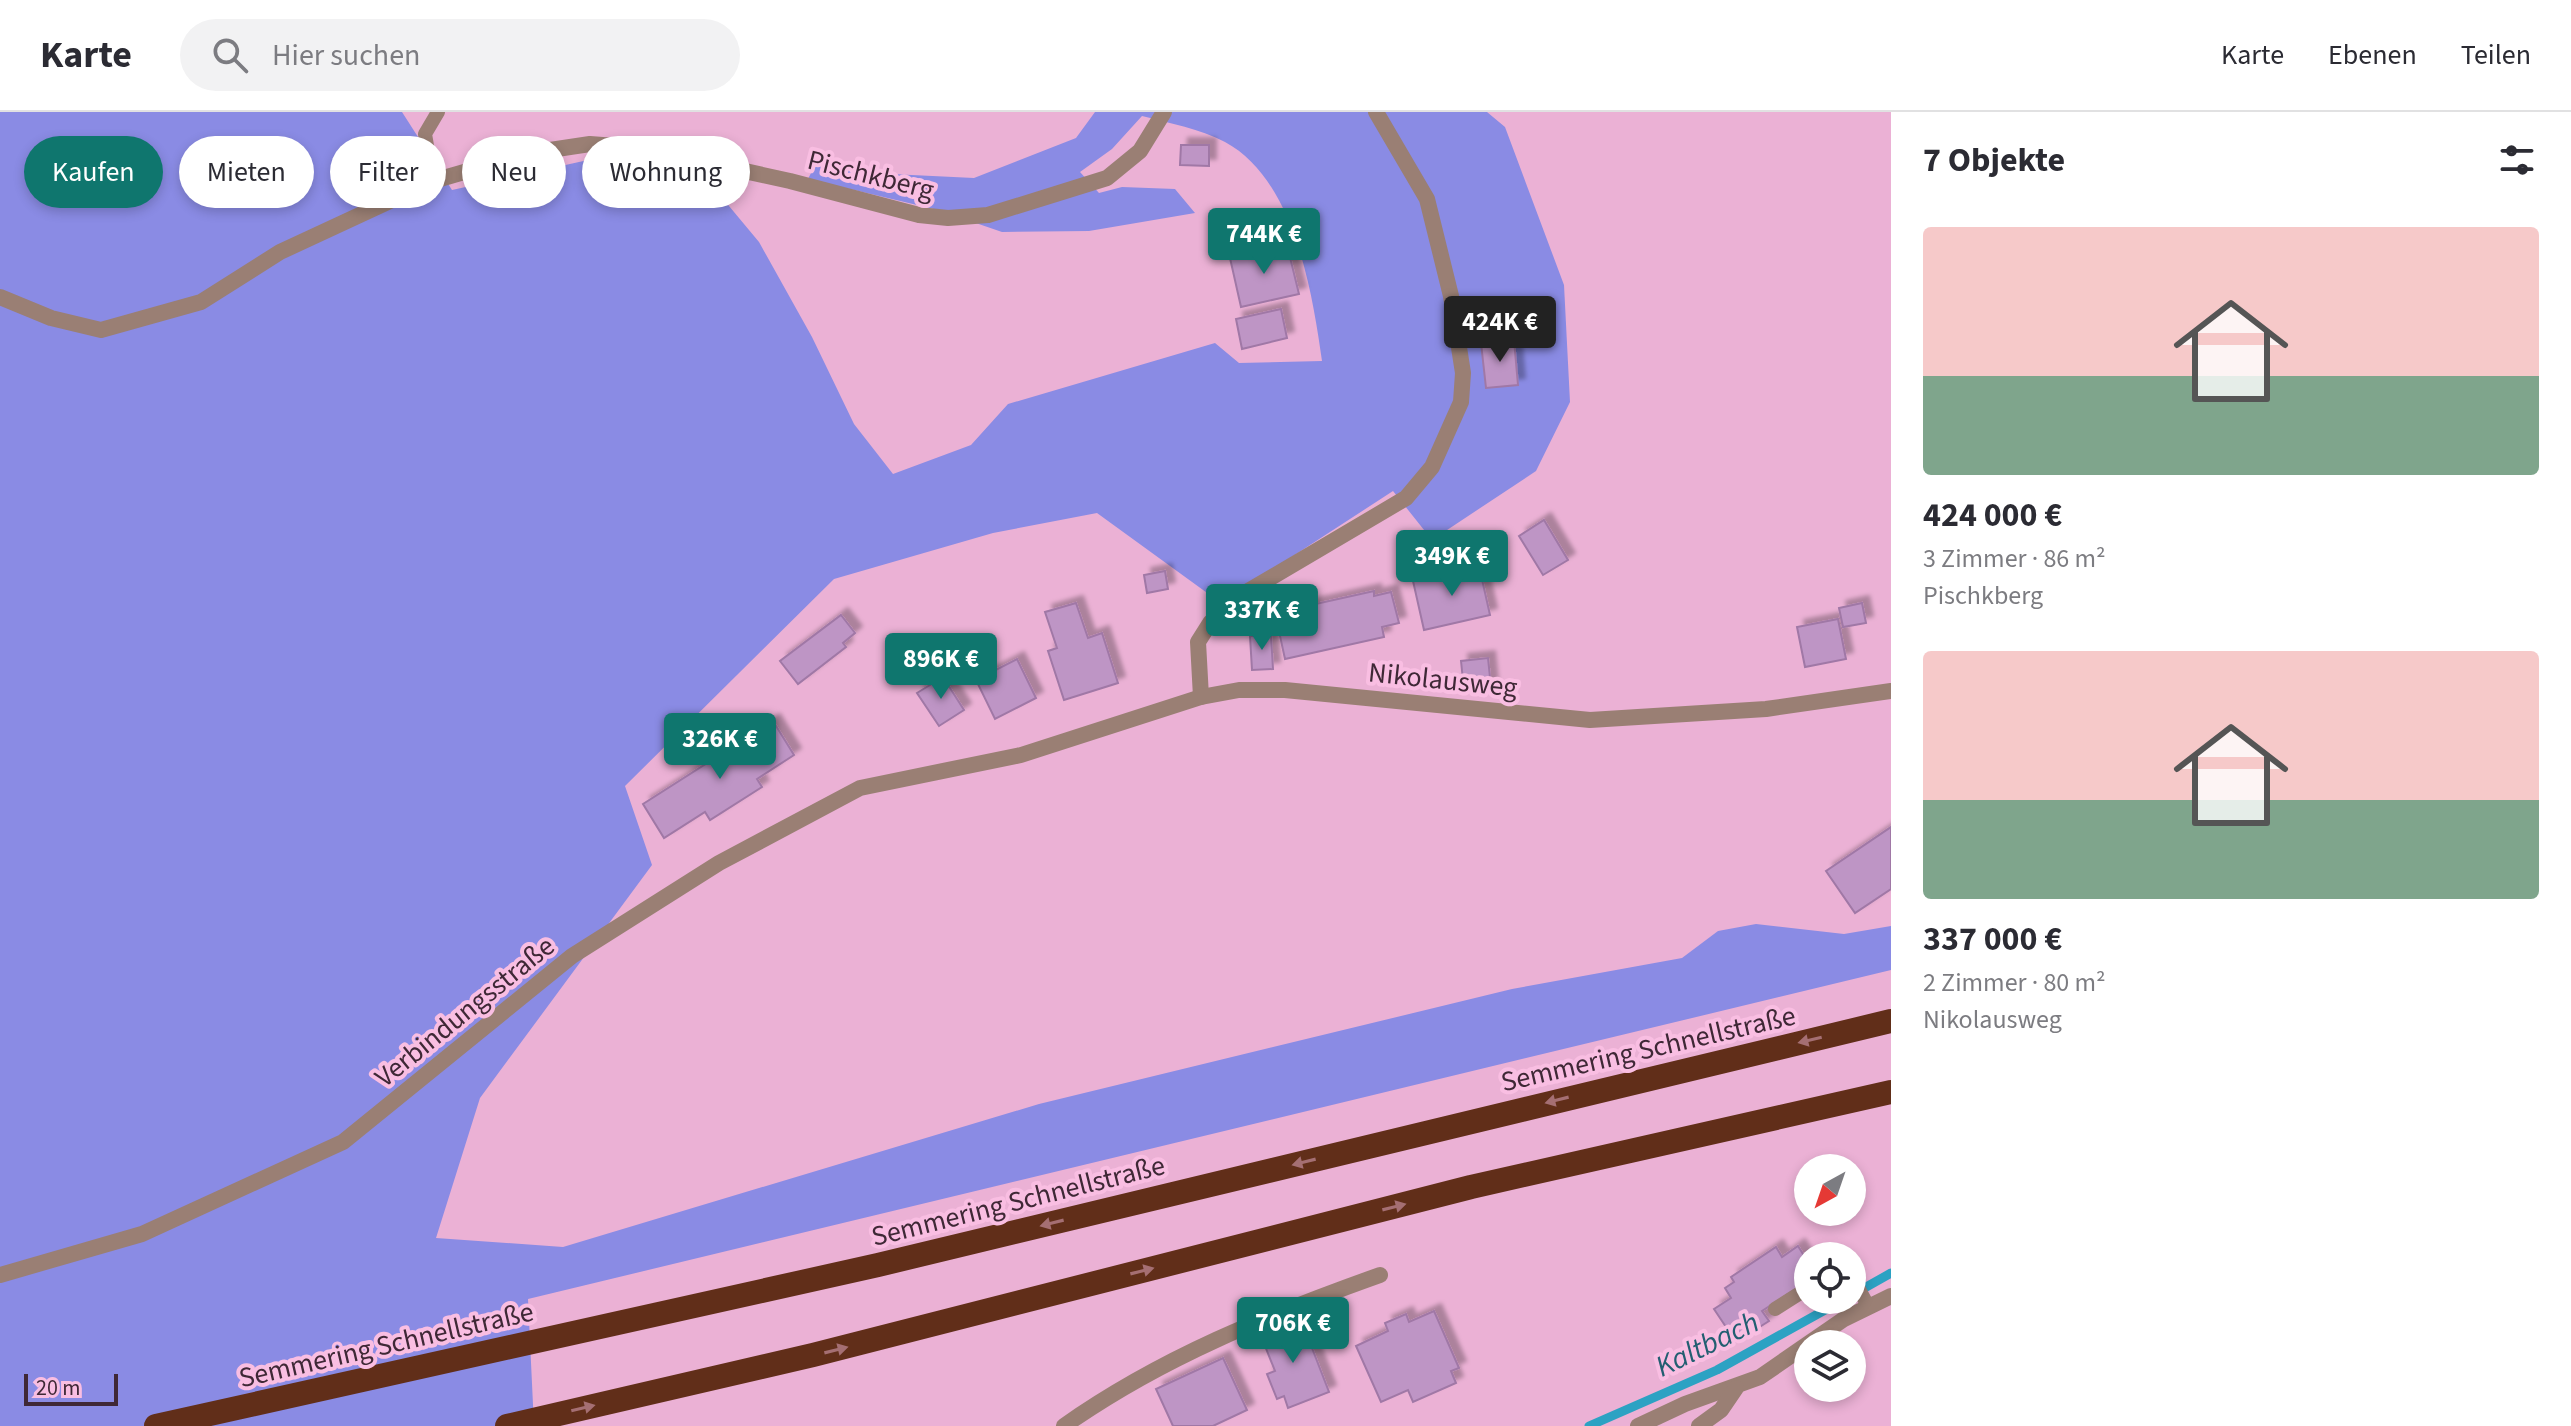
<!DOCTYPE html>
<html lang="de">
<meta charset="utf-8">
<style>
body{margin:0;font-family:"Source Sans 3",sans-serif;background:#f2f2f3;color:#2b2b33;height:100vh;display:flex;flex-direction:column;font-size:30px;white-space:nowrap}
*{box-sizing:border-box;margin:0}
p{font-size:26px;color:#7c7c81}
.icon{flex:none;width:44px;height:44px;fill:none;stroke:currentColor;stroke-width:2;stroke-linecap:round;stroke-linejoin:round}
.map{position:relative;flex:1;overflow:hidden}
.sheet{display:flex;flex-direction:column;background:#fff;width:680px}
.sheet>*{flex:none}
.banner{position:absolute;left:24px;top:24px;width:760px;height:72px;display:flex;gap:16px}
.needle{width:52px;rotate:220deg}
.fabs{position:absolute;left:1794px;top:1042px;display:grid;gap:16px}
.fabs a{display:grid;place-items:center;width:72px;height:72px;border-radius:50%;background:#fff;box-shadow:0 4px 12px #0003;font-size:40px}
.scale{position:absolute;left:24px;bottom:20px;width:94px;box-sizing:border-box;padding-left:8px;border:4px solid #3f2836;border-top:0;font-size:22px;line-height:28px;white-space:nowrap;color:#3f2836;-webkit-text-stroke:6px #f9bee2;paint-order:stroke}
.price{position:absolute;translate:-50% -68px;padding:0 18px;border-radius:8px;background:#0f766e;color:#fff;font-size:26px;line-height:52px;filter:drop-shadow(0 2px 4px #0008)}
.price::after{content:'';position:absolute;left:50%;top:48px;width:24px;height:18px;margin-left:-12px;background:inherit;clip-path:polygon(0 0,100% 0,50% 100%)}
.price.on{background:#222;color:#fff}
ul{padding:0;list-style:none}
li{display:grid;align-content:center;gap:16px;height:424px;padding:0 32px}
li span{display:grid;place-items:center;height:248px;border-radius:8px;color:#555}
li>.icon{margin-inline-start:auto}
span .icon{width:144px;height:144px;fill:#fffc;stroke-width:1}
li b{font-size:34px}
h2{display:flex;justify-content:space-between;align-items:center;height:96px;padding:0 32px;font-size:34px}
.tag{padding:0 28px;border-radius:36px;background:#fff;box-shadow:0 4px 12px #0003;font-size:28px;line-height:72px}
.tag.on{background:#0f766e;color:#fff}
header{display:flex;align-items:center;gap:48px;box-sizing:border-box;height:112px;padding:0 40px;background:#fff;border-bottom:2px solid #e1e1e2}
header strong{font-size:38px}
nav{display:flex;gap:44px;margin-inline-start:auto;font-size:28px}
.search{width:560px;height:72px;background:#f2f2f3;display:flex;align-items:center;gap:20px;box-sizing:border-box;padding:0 28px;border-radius:44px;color:#7c7c81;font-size:30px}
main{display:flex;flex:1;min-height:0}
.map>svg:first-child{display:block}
.green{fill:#8a8be4}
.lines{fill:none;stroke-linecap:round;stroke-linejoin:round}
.stream{stroke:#2ca2c3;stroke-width:9}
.building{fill:#be95c5;stroke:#a078a6;stroke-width:2;filter:url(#shadow)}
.lane{stroke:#9a7f74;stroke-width:14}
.street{stroke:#9a7f74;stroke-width:16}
.highway{stroke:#612e19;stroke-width:24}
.oneway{fill:#a56f73}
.labels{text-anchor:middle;stroke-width:8;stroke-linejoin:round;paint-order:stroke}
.street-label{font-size:28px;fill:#3f2836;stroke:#f9bee2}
.water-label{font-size:30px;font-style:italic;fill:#225e71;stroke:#f9bee2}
</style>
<header>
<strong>Karte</strong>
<div class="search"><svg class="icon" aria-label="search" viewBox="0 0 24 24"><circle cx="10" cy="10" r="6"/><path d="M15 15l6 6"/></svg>Hier suchen</div>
<nav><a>Karte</a><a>Ebenen</a><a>Teilen</a></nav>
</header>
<main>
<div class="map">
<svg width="1891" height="1314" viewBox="0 0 1891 1314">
<defs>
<filter id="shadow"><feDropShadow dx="7" dy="-7" stdDeviation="2" flood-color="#0004"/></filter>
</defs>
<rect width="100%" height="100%" fill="#ebb1d5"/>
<!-- green -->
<path class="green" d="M0,0H402L452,78L597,46L719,82L759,130L812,225L854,312L893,362L971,333L1008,292L1215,231L1239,251L1322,249C1312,178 1294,67 1225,30C1201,17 1169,11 1142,4L1112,37L1080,60L1099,81L1122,75L1175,77L1195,101L1089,119L1002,120L938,98L808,67L817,49L891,62L974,66L1076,26L1095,0H1487L1505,15L1564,173L1570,290L1536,359L1432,428L1393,379L1221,491L1097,401L993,421L834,467L625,674L652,753L480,986L436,1126L563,1135L1039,992L1512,877L1682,846L1718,819L1756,812L1844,822L1891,814V858L528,1187L534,1314H0Z"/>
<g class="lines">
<!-- stream -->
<g class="stream">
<polyline points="1852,1183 1891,1161"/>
<polyline points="1589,1314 1717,1258 1843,1188"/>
</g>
</g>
<!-- building -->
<g class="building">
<polygon points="1181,33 1209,33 1209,54 1180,53"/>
<polygon points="1287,133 1299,182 1241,195 1230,146"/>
<polygon points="1281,197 1287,226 1242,237 1236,207"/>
<polygon points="1514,228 1518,273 1486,276 1481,231"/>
<polygon points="1544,408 1568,448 1543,463 1519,424"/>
<polygon points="1479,454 1490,503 1424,518 1413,469"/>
<polygon points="1165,459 1168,477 1147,481 1144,463"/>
<polygon points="1374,479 1374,484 1391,480 1399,511 1382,515 1384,525 1285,547 1275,501"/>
<polygon points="1076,491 1088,526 1102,521 1118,571 1064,588 1048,539 1057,536 1045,500"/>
<polygon points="1862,491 1866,511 1843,515 1839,496"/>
<polygon points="841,503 855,521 843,531 846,535 798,572 780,549"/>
<polygon points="1838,507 1846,547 1805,555 1797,515"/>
<polygon points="1271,523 1273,557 1252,558 1250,524"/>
<polygon points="1488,546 1491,575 1464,578 1461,549"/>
<polygon points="1017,547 1036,586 995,607 976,568"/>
<polygon points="943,565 964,598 939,614 917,581"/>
<polygon points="773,609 794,643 757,667 762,675 710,708 705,700 664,726 643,692"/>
<polygon points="1891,715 1891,777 1855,801 1826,759"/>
<polygon points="1798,1134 1808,1150 1808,1169 1762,1199 1769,1209 1736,1230 1714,1197 1731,1186 1725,1176 1734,1170 1731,1165 1776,1135 1782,1145"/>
<polygon points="1434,1199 1459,1256 1451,1259 1456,1271 1413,1290 1408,1278 1381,1290 1356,1234 1388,1219 1385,1211 1406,1202 1409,1210"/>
<polygon points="1290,1205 1296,1222 1305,1218 1329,1280 1288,1296 1284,1284 1277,1287 1267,1262 1275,1259 1265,1234 1271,1231 1265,1214"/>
<polygon points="1223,1246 1247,1298 1213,1314 1173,1314 1156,1277"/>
</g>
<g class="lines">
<!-- lane -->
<g class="lane">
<polyline points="433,69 425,22 438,0"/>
<polyline points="1852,1164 1868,1194"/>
<polyline points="1775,1197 1808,1176"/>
</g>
<!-- street -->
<g class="street">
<polyline points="0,185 51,206 101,218 201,190 280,140 433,69 530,41 590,32 640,36 790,69 919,103 948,106 988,103 1107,66 1140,39 1164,0"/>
<polyline points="1201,585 1198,530 1210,511 1233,488 1406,386 1432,355 1461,290 1463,261 1451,184 1427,87 1376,0"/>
<polyline points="0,1163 142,1122 343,1030 572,844 719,751 860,676 1021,643 1201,585 1239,578 1285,578 1590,608 1766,597 1891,579"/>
<path d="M1064,1314C1162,1245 1268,1203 1380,1163"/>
<polyline points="1638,1314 1685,1292 1760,1265 1844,1207 1891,1184"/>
<polyline points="1699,1314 1721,1298 1736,1276"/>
</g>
<!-- highway -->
<g class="highway">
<polyline points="156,1314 878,1153 1891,909"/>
<polyline points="507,1314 813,1243 1471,1075 1891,980"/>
</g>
</g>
<!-- one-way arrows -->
<defs><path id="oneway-solid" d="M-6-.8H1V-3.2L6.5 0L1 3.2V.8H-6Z" transform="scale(2)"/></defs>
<g class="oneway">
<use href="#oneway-solid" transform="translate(1810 928) rotate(167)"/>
<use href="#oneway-solid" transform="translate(1557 988) rotate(166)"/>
<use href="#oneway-solid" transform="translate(1304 1050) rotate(166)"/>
<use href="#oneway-solid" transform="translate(1394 1095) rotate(-14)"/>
<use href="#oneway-solid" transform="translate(1052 1111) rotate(166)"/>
<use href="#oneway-solid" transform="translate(1142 1159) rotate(-14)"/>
<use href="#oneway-solid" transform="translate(836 1238) rotate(-14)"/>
<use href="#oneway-solid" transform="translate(583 1296) rotate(-13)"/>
</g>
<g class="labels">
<!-- street labels -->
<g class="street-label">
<text transform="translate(871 62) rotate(14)" y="10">Pischkberg</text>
<text transform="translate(1443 567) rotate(6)" y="10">Nikolausweg</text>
<text transform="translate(464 899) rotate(-39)" y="10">Verbindungsstraße</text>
<text transform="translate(1648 936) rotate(-13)" y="10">Semmering Schnellstraße</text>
<text transform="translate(1018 1088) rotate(-14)" y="10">Semmering Schnellstraße</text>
<text transform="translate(386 1232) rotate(-13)" y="10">Semmering Schnellstraße</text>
</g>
<!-- water labels -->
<g class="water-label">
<text transform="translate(1707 1232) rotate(-26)" y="10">Kaltbach</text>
</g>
</g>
</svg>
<div class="fabs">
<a><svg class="needle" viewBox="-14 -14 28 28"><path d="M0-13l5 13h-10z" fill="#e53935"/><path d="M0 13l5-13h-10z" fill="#7c7c81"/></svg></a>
<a><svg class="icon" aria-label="locate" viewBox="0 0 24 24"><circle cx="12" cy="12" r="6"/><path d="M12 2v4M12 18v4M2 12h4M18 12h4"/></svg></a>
<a><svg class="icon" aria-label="layers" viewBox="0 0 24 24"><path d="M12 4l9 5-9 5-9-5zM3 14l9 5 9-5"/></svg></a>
</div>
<div class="scale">20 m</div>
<b class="price" style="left:1264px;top:164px">744K €</b>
<b class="price on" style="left:1500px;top:252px">424K €</b>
<b class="price" style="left:1452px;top:486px">349K €</b>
<b class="price" style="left:1262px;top:540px">337K €</b>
<b class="price" style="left:941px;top:589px">896K €</b>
<b class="price" style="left:720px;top:669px">326K €</b>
<b class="price" style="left:1293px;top:1253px">706K €</b>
<div class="banner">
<a class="tag on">Kaufen</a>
<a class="tag">Mieten</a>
<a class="tag">Filter</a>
<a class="tag">Neu</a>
<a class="tag">Wohnung</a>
</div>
</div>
<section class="sheet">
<h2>7 Objekte<svg class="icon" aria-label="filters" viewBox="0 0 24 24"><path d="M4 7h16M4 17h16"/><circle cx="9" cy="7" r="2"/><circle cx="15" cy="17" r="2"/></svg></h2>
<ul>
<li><span style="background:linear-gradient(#f6c9c9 60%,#7fa58c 0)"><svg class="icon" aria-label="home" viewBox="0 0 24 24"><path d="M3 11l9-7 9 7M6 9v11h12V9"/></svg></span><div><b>424 000 €</b><p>3 Zimmer · 86 m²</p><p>Pischkberg</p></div></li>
<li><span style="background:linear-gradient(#f6c9c9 60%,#7fa58c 0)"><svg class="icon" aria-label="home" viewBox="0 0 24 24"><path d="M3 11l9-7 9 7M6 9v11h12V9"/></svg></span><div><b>337 000 €</b><p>2 Zimmer · 80 m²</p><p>Nikolausweg</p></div></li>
</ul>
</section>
</main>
